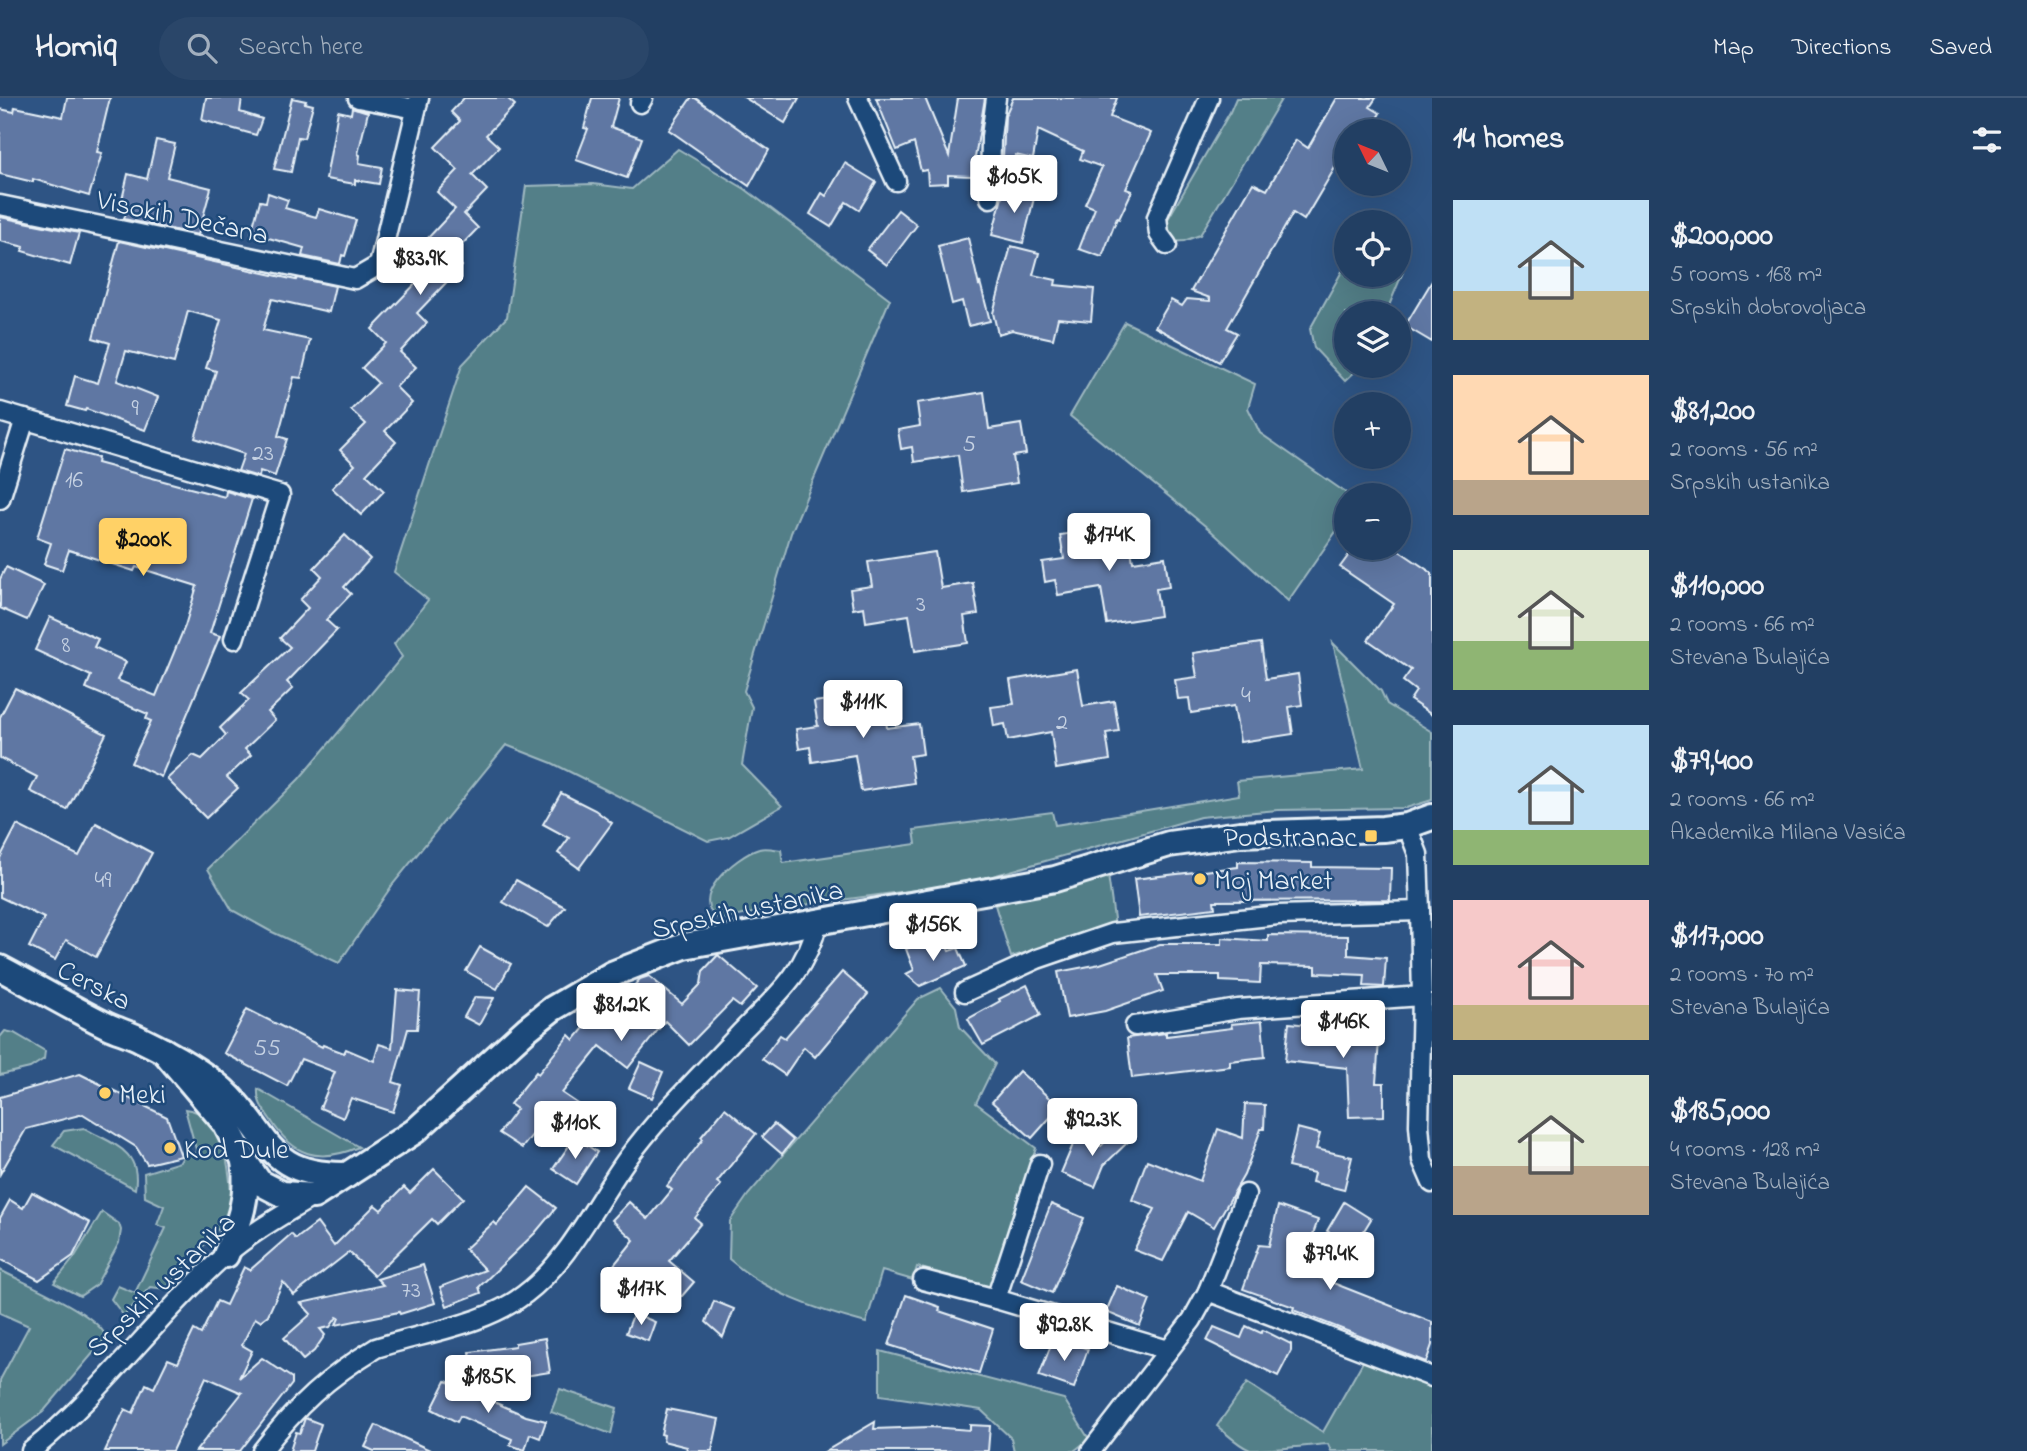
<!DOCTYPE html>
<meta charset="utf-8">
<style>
body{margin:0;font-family:"Indie Flower",sans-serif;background:#2a4669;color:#f1f3f6;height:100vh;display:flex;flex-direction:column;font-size:26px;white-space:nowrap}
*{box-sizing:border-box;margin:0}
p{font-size:23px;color:#a2afbe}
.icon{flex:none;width:38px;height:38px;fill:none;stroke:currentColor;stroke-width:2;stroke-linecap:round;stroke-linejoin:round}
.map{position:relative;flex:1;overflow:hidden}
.panel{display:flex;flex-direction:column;background:#223f63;width:595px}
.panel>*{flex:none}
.needle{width:46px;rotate:313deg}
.tools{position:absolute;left:1334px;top:21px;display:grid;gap:14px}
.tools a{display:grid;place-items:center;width:77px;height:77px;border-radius:50%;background:#223f63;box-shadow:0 7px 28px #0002,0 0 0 2px #3f5878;font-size:35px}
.price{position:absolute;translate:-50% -60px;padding:0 16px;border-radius:7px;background:#fff;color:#222;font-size:23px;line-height:46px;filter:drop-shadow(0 2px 4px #0008)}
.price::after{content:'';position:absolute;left:50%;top:42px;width:21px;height:16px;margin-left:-10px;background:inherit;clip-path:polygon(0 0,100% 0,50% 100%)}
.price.selected{background:#ffd166;color:#111}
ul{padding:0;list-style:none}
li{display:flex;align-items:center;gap:21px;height:175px;padding:0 21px}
li span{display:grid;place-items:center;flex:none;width:196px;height:140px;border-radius:0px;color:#555}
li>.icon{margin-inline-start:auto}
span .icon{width:84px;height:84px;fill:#fffc;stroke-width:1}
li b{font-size:30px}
h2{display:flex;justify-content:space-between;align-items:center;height:84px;padding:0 21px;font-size:30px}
header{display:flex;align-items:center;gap:42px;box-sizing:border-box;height:98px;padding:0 35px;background:#223f63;border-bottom:2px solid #3f5878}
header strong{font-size:33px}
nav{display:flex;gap:38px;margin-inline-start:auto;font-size:24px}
.search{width:490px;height:63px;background:#2a4669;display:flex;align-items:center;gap:18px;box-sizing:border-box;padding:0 24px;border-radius:38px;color:#a2afbe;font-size:26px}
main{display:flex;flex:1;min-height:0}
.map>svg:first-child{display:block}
.green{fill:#537f88;stroke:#9eb8c0;stroke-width:2}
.building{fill:#5e77a3;stroke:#e8f1f8;stroke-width:2}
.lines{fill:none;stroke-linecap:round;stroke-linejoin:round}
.street-casing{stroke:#e8f1f8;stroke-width:23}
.secondary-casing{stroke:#e8f1f8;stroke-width:30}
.street{stroke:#1f4a7a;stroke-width:18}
.secondary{stroke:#1f4a7a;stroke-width:24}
.poi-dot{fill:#ffd166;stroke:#1f4a7a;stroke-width:2.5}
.labels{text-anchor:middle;stroke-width:5;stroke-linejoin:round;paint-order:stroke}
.number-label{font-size:24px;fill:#c6d2e3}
.street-label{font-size:28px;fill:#e8f1f8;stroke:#1f4a7a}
.poi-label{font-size:28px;fill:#e8f1f8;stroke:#1f4a7a;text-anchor:start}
</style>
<header>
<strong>Homiq</strong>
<div class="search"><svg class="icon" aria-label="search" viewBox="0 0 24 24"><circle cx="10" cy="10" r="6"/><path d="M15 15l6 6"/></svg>Search here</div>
<nav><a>Map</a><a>Directions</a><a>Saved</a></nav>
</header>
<main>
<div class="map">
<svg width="1432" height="1353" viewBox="0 0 1432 1353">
<rect width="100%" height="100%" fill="#2e5484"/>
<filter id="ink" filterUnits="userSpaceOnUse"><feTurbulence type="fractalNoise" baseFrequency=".0143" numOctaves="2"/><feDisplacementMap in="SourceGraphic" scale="14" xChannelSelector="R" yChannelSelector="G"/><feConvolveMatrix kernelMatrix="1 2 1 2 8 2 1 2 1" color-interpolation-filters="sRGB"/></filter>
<g filter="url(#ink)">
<!-- green -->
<g class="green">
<polygon points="1236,0 1282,0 1200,137 1184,143 1169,144 1161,133 1230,14"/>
<polygon points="678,51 745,91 890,201 791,435 744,593 752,609 742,667 782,708 728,739 708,743 552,665 506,647 393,786 339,865 270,833 232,812 208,771 299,681 402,559 394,546 428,502 394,474 462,267 507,219 526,88 593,86 632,91"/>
<polygon points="1346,166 1346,177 1398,177 1398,171 1403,174 1386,215 1346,215 1346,268 1361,268 1345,283 1314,250 1310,231"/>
<polygon points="1125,224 1255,286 1248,310 1260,335 1349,397 1346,397 1346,419 1288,503 1209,431 1070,318"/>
<path d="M1333,545L1381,593L1387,606L1432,634V702L1406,710L1278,712L1200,719L968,785L766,812L721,822C684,802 736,758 759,751C765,749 774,751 781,752L783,765L916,746L914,732L1052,714L1055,727L1239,697L1237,683L1363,671Z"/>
<polygon points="1108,777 1115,828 1011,859 995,807"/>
<path d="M941,890L956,909L960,929L995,966L976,1005L1036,1050L991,1189L917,1169L913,1182L882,1173L866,1225C817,1212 767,1195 729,1161L730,1123L748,1097L918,901Z"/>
<polygon points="5,933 14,935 45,953 44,961 30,970 0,977 0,939"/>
<path d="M258,991L359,1049C318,1066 293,1058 270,1021C263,1011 257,1004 258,991Z"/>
<path d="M185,1011C228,1015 231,1081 232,1115L166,1191L150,1189L124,1218L111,1201L118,1188L135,1195L166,1130L157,1127L164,1108L145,1099L144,1075L180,1064L184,1057L197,1055Z"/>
<path d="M84,1030C112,1046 142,1052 135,1091L53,1047L64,1033Z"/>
<polygon points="102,1114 119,1126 121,1132 119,1145 96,1187 80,1198 54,1185 74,1160"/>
<path d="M0,1172C22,1184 102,1217 106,1240L43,1314L0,1346V1282L29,1228L0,1215Z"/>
<polygon points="880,1253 1064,1301 1089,1341 1074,1353 1014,1353 1011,1340 981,1312 880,1297"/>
<path d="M1365,1260L1432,1287V1353H1331L1328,1346C1314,1347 1259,1353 1250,1352C1238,1347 1227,1336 1217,1328L1247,1285L1323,1334Z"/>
<polygon points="560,1291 617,1310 611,1336 551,1314"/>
</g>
<!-- building -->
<g class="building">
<polygon points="67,0 110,0 97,54 102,55 89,98 33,81 33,84 0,76 0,11 14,14 15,9 63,19"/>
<polygon points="206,0 242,0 240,14 262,21 256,37 202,22"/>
<polygon points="292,0 306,3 305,5 313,7 304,40 298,39 291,74 274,71"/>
<polygon points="464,0 507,0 515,7 486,37 499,49 472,77 487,92 464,116 478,130 451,158 462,168 417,215 427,225 400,254 416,269 396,289 412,305 385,333 396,344 366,376 384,393 361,417 332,390 355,367 340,352 366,326 351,312 378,285 362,270 386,245 372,231 422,179 414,171 436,148 428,140 455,111 437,94 458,72 435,49 460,23 451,14"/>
<polygon points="592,0 619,0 611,29 642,40 627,80 576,62 588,31 584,30"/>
<polygon points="691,0 695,0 769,52 749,88 669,32"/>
<polygon points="745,0 799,0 785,25"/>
<polygon points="876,0 925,0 949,58 958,0 985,0 972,78 948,77 948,85 928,86 927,72 921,73 914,45 897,52"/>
<polygon points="1013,0 1117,0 1110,19 1151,35 1126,91 1132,93 1119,121 1117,120 1102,159 1079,151 1095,110 1085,106 1102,69 1080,61 1083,53 1038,32 1033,61 1015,57 1013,81 1002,80 1005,18"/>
<polygon points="1337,0 1376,0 1370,9 1380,15 1370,33 1346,33 1346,73 1336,68 1304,122 1293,115 1227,230 1237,235 1219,264 1155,229 1171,202 1182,208 1187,201 1210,203 1210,200 1191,193 1253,85 1267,92 1296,42 1308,50"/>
<polygon points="352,9 368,14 358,56 360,57 359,65 382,69 379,86 355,82 355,86 326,81 338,13 351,16"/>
<polygon points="156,42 175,46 167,79 211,90 198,137 124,121 128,107 121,106 128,76 147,81"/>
<polygon points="845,65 876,84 859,112 846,104 831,129 810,116 822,95 826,98"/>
<polygon points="1005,88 1035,96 1023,145 992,137"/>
<polygon points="268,95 288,102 285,110 316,119 319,111 356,122 345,158 342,157 340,166 302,158 304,150 251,135 260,103 266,104"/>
<polygon points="898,112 917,127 887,167 867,152"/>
<polygon points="0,119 79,135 70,167 22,153 24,149 0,143"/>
<polygon points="968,140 979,188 980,184 990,223 968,228 962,203 952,206 938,148"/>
<polygon points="119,143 296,182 297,180 335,188 329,214 272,201 263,232 310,242 301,280 294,279 278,338 287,341 275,378 260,373 259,379 238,373 244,356 195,340 216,273 206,270 221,222 188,213 174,265 126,253 117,283 158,299 145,332 86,311 85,313 67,308 75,278 98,285 110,245 93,240"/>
<polygon points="1011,148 1039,155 1033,177 1056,182 1055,187 1094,191 1091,223 1058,220 1053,241 1012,232 998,236 993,215"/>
<polygon points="1432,183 1432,244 1405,228"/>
<polygon points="984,294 989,331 1021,326 1026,356 1013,358 1017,385 963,394 958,357 914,364 912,349 901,351 898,332 920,328 917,305"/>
<polygon points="65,351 98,360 97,365 182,388 225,399 226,393 252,401 210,535 220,538 161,679 131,665 151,623 146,621 148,616 86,590 91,578 35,552 50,519 98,541 94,549 126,564 117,582 156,598 185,528 197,488 136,469 134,473 69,452 62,472 44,466 51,445 37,440"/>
<polygon points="1127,427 1133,464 1165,459 1169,489 1156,491 1160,518 1107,526 1101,490 1058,497 1055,482 1045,484 1042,464 1064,461 1060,437"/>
<polygon points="345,437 370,461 344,489 351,496 326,522 337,532 287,584 293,590 268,614 275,622 245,651 251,657 227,679 238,690 206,720 167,681 193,657 202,661 226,637 220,630 249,602 241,595 290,549 280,540 308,510 300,502 322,478 314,470"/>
<polygon points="1354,450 1395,450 1432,475 1432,617 1410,602 1416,593 1403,583 1411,572 1368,542 1394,506 1340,469"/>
<polygon points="935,454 941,490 973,485 978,516 964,518 968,545 915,553 909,517 866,524 864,509 853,511 850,491 872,488 868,464"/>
<polygon points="6,469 44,487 27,522 0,510 0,481"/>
<polygon points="1261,545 1266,581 1298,576 1302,607 1289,609 1293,636 1240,644 1234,608 1191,615 1189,600 1178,601 1175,582 1197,579 1193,555"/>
<polygon points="1077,571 1083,608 1114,603 1119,633 1106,635 1110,662 1056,671 1051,634 1008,642 1005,626 994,628 991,609 1014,606 1010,582"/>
<polygon points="15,590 106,636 67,712 30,693 37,679 0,660 0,619"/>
<polygon points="882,594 887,630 919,626 923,656 910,658 914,685 861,693 855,657 812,664 810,649 799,651 796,631 818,628 814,604"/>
<polygon points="561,695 595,712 612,725 579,770 558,755 569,740 543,726"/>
<polygon points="96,725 152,755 96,859 66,842 55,862 29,849 44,820 0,799 0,760 17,727 79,758"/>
<polygon points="1238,764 1312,765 1312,769 1391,770 1390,802 1214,803 1215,810 1139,819 1134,781 1238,769"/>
<polygon points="516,782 565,809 548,829 503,804"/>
<polygon points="1268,837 1348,838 1348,857 1386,860 1384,889 1364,888 1365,877 1316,875 1316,868 1261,867 1260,885 1220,883 1220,877 1157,877 1163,893 1105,913 1067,920 1058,874 1100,866 1160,846 1222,846 1222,840 1268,843"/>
<polygon points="926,842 931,854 946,847 949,853 958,850 966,868 920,888 906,876 914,872 906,851"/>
<polygon points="480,849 511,866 497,891 466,873"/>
<polygon points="718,857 757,890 740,909 732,903 689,947 665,923 628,970 600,948 562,995 593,1016 577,1039 549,1020 540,1030 539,1028 522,1050 499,1035 517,1011 510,1006 536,974 538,976 569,937 574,942 613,895 621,902 640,881 649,878 682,906 701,886 703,873"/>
<polygon points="842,874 868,896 815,959 804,949 785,977 762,961 780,937 785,940"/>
<polygon points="1027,887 1041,917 983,947 968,921 1000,903 999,901"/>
<polygon points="397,892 420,894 417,931 408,931 393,984 402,987 393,1014 351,1000 343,1020 320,1010 335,974 301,961 287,988 224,955 247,911 322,949 323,947 344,955 346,951 374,963 379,946 392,950"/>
<polygon points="475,899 494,900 479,927 464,919"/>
<polygon points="1262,923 1265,959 1230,963 1230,968 1132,980 1127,940 1166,935 1166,938 1232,930 1231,926"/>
<polygon points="1289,925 1341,930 1341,926 1380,928 1376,985 1384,985 1384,1018 1349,1019 1347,970 1285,963"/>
<polygon points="641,964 663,974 652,1000 629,990"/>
<polygon points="1019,973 1056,1006 1056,1013 1032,1040 992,1004"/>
<polygon points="80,976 167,1019 181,1058 147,1066 136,1049 83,1016 26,1031 0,1076 0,999"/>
<polygon points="1245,1006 1265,1007 1264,1031 1261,1031 1244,1077 1214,1129 1188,1114 1163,1163 1134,1152 1155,1111 1132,1102 1147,1062 1200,1083 1218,1031 1243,1040"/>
<polygon points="725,1010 756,1036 717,1084 721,1087 695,1120 701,1125 669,1163 694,1184 682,1198 676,1198 645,1173 627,1195 605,1178 634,1142 612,1122 629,1104 648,1121 672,1092 667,1088 703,1041 701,1039"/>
<polygon points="774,1026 793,1042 782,1056 762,1039"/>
<polygon points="1297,1030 1320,1036 1316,1051 1352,1059 1344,1092 1312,1084 1314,1075 1288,1069"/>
<polygon points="1118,1031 1129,1043 1104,1067 1095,1089 1061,1075 1077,1037 1101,1048"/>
<polygon points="575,1039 597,1054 576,1086 553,1071"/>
<polygon points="434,1071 463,1100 437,1126 432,1121 374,1178 349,1154 294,1197 283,1184 268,1217 260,1223 255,1220 242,1247 252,1253 239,1280 262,1260 292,1280 292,1286 240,1353 196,1353 242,1295 206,1279 172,1353 105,1353 125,1311 133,1315 146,1286 154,1290 168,1261 178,1265 194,1232 201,1236 217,1203 226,1207 244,1169 250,1172 291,1136 296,1141 317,1125 334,1148 375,1107 381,1112 404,1089 410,1095"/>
<polygon points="529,1089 556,1110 535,1135 479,1189 481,1195 447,1208 440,1189 485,1172 465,1151 494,1124 497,1127"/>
<polygon points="32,1094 90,1125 73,1158 39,1182 0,1161 0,1120 10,1102 23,1110"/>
<polygon points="1344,1104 1371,1121 1354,1149 1327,1133"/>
<polygon points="1051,1106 1084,1120 1052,1195 1021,1182"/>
<polygon points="1278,1108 1318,1122 1300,1172 1432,1224 1432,1247 1426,1264 1293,1212 1294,1209 1243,1191 1259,1147 1269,1148"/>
<polygon points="423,1167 435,1205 400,1216 399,1214 336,1227 339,1220 337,1219 330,1229 320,1231 325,1237 314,1253 303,1262 284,1240 311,1216 301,1205 383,1187 377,1181"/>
<polygon points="1117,1188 1150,1202 1140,1228 1106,1214"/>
<polygon points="906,1197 940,1209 939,1213 993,1231 979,1275 889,1247"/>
<polygon points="714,1203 734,1211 723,1239 706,1224"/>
<polygon points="634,1215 655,1224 648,1243 626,1235"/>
<polygon points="1246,1228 1261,1235 1263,1232 1291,1246 1291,1253 1278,1278 1207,1243 1214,1229 1241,1240"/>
<polygon points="1054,1239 1088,1251 1074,1290 1039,1278"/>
<polygon points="545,1240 550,1274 474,1286 470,1254 515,1248 515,1245"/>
<polygon points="446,1283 526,1318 546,1323 540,1340 530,1336 525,1352 510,1347 512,1341 460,1318 457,1324 432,1311"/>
<polygon points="667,1311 719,1321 712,1353 686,1353 687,1349 663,1343 664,1337 661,1336"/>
<polygon points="305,1320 321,1326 312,1353 290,1353 296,1334 300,1335"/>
<polygon points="875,1324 874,1331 930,1329 970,1332 970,1327 990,1328 988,1353 826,1353"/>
<polygon points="376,1327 432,1353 374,1353 365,1349"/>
</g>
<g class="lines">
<defs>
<g id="street">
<polyline points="358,0 416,11"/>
<polyline points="858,0 896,83"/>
<polyline points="640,5 643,0"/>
<polyline points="990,100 991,39 996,0"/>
<polyline points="0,107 355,181 379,167 419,0"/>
<polyline points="1167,147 1159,136 1157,119 1209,0"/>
<polyline points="0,314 280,397 234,541"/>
<polyline points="0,401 25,321"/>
<polyline points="1407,728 1418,756 1420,813 1422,898 1419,1027 1422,1062 1432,1085"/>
<polyline points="965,894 1037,861 1113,835 1278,817 1420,813"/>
<polyline points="1135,928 1238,911 1422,898"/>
<polyline points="1040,1066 996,1201 1168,1252"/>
<polyline points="923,1182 996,1201"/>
<polyline points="1208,1193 1432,1279"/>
<path d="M31,1353C102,1296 156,1219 224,1158C252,1134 282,1117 314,1098"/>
<path d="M262,1353C296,1308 328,1279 376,1250C425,1234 484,1228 525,1196C568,1164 596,1104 627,1061C659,1017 703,975 740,935C776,898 805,876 818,824"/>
<polyline points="1091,1353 1192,1222 1208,1193 1246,1096"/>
</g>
<g id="secondary">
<path d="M0,870C36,889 71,910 108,928C119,933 131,936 142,942C171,956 199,971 223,992C272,1037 264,1078 347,1077"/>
<polyline points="164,953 225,1025 244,1062 259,1084 282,1096 314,1098 415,1033 527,931 552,911 612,876 684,848 1055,781 1169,746 1240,736 1383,731 1407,728 1432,719"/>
<path d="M226,1157C239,1125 250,1098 244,1063"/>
</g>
</defs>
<!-- street casing -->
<use href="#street" class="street-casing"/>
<!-- secondary casing -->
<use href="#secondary" class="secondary-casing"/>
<!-- street -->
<use href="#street" class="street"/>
<!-- secondary -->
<use href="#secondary" class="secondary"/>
</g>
</g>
<!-- markers -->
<g class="poi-dot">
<rect x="1364" y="731" width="14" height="14" rx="3.5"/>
<circle cx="1200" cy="781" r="7"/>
<circle cx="105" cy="995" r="7"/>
<circle cx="170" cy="1050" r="7"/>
</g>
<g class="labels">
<!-- number labels -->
<g class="number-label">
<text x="135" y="317">9</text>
<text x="969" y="353">5</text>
<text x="263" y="362">23</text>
<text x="74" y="389">16</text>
<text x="921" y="513">3</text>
<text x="66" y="554">8</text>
<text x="1246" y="604">4</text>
<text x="1062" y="631">2</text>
<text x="103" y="789">49</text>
<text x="267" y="957">55</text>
<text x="411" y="1199">73</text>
</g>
<!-- street labels -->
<g class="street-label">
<text transform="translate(183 118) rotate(12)" y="10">Visokih Dečana</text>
<text transform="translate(747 810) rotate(-12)" y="10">Srpskih ustanika</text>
<text transform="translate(95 886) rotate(27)" y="10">Cerska</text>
<text transform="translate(160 1186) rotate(-44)" y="10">Srpskih ustanika</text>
</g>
<!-- poi labels -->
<g class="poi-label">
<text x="1357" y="748" text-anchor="end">Podstranac</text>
<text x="1214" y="791">Moj Market</text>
<text x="119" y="1005">Meki</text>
<text x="184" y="1060">Kod Dule</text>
</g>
</g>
</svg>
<div class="tools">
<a><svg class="needle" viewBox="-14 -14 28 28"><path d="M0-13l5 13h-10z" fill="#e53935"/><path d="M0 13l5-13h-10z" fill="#a2afbe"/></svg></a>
<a><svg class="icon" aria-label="locate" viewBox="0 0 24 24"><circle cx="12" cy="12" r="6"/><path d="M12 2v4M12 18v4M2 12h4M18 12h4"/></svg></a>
<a><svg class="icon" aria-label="layers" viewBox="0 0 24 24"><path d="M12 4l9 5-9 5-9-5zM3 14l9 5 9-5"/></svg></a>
<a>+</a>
<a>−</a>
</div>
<b class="price" style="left:1014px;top:117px">$105K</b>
<b class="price" style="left:420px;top:199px">$83.9K</b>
<b class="price" style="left:1109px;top:475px">$174K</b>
<b class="price selected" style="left:143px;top:480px">$200K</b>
<b class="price" style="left:863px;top:642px">$111K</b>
<b class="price" style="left:933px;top:865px">$156K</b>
<b class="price" style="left:621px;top:945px">$81.2K</b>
<b class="price" style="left:1343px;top:962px">$146K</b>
<b class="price" style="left:1092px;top:1060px">$92.3K</b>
<b class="price" style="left:575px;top:1063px">$110K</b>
<b class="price" style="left:1330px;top:1194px">$79.4K</b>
<b class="price" style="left:641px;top:1229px">$117K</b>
<b class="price" style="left:1064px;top:1265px">$92.8K</b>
<b class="price" style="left:488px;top:1317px">$185K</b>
</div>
<section class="panel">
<h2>14 homes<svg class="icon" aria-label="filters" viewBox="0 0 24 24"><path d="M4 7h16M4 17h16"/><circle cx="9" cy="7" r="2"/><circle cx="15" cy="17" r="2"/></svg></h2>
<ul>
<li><span style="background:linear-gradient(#bfe0f5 65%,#c2b280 0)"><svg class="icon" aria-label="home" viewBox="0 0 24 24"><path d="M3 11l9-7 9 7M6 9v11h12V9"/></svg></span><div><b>$200,000</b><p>5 rooms · 168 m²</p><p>Srpskih dobrovoljaca</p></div></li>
<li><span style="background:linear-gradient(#ffd9b3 75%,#b9a48a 0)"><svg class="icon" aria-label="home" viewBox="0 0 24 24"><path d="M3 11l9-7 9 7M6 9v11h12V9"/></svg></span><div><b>$81,200</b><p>2 rooms · 56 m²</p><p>Srpskih ustanika</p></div></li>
<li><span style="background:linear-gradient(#dfe7d0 65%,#8fb573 0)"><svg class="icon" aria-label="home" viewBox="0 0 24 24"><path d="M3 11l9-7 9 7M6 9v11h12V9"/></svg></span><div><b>$110,000</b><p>2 rooms · 66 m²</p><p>Stevana Bulajića</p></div></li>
<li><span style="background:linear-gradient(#bfe0f5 75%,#8fb573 0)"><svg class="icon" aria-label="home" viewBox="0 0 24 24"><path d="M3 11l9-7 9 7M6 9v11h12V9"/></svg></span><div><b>$79,400</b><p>2 rooms · 66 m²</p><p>Akademika Milana Vasića</p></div></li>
<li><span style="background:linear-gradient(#f6c9c9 75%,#c2b280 0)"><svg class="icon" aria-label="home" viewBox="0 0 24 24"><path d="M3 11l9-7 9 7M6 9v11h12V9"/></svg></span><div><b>$117,000</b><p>2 rooms · 70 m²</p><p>Stevana Bulajića</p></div></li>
<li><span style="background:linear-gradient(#dfe7d0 65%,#b9a48a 0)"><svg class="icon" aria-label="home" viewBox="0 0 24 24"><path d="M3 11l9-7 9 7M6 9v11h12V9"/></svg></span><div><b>$185,000</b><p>4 rooms · 128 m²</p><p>Stevana Bulajića</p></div></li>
</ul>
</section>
</main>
